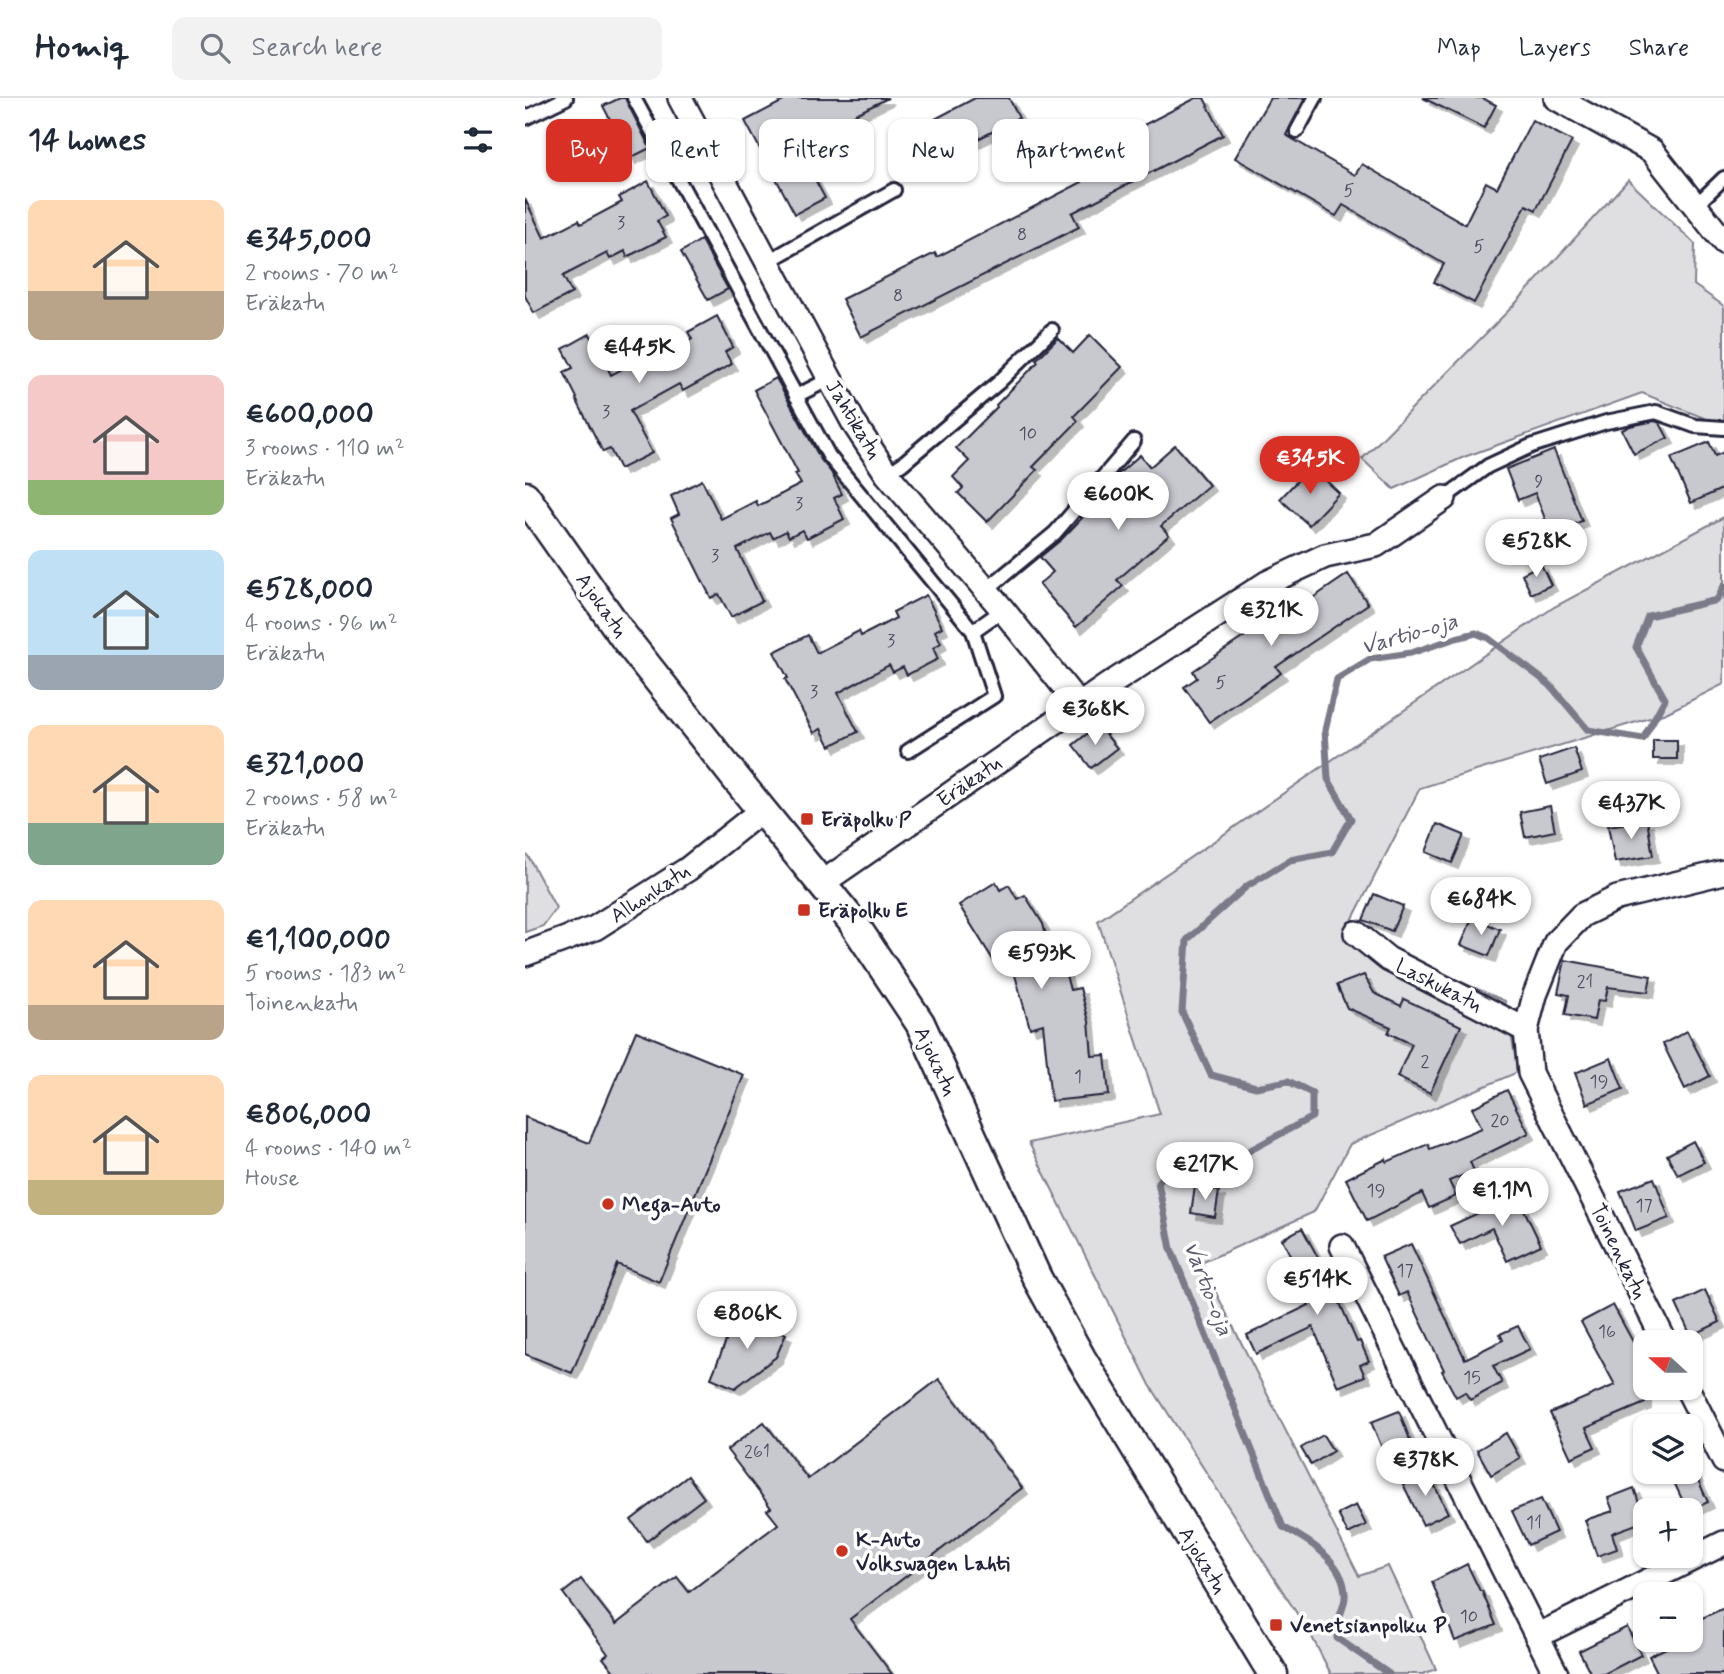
<!DOCTYPE html>
<meta charset="utf-8">
<style>
body{margin:0;font-family:Mynerve,sans-serif;background:#f2f2f3;color:#1f2937;height:100vh;display:flex;flex-direction:column;font-size:26px;white-space:nowrap}
*{box-sizing:border-box;margin:0}
p{font-size:23px;color:#747a83}
.icon{flex:none;width:38px;height:38px;fill:none;stroke:currentColor;stroke-width:2;stroke-linecap:round;stroke-linejoin:round}
.map{position:relative;flex:1;overflow:hidden}
.drawer{display:flex;flex-direction:column;background:#fff;width:525px}
.drawer>*{flex:none}
.guide{position:absolute;left:21px;top:21px;width:665px;height:63px;display:flex;gap:14px}
.needle{width:46px;rotate:291deg}
.buttons{position:absolute;left:1108px;top:1232px;display:grid;gap:14px}
.buttons a{display:grid;place-items:center;width:70px;height:70px;border-radius:14px;background:#fff;box-shadow:0 2px 5px #0004;font-size:35px}
.price{position:absolute;translate:-50% -60px;padding:0 16px;border-radius:24px;background:#fff;color:#222;font-size:23px;line-height:46px;filter:drop-shadow(0 2px 4px #0008)}
.price::after{content:'';position:absolute;left:50%;top:42px;width:21px;height:16px;margin-left:-10px;background:inherit;clip-path:polygon(0 0,100% 0,50% 100%)}
.price.current{background:#d93025;color:#fff}
ul{padding:0;list-style:none}
li{display:flex;align-items:center;gap:21px;height:175px;padding:0 28px}
li span{display:grid;place-items:center;flex:none;width:196px;height:140px;border-radius:14px;color:#555}
li>.icon{margin-inline-start:auto}
span .icon{width:84px;height:84px;fill:#fffc;stroke-width:1}
li b{font-size:30px}
h2{display:flex;justify-content:space-between;align-items:center;height:84px;padding:0 28px;font-size:30px}
.chip{padding:0 24px;border-radius:14px;background:#fff;box-shadow:0 2px 5px #0004;font-size:24px;line-height:63px}
.chip.current{background:#d93025;color:#fff}
header{display:flex;align-items:center;gap:42px;box-sizing:border-box;height:98px;padding:0 35px;background:#fff;border-bottom:2px solid #e0e1e3}
header strong{font-size:33px}
nav{display:flex;gap:38px;margin-inline-start:auto;font-size:24px}
.search{width:490px;height:63px;background:#f2f2f3;display:flex;align-items:center;gap:18px;box-sizing:border-box;padding:0 24px;border-radius:14px;color:#747a83;font-size:26px}
main{display:flex;flex:1;min-height:0}
.map>svg:first-child{display:block}
.green{fill:#dfdfe2;stroke:#80808e;stroke-width:2}
.lines{fill:none;stroke-linecap:round;stroke-linejoin:round}
.stream{stroke:#7a7a88;stroke-width:7}
.building{fill:#c8c8cf;stroke:#22223b;stroke-width:2;filter:url(#shadow)}
.service-casing{stroke:#22223b;stroke-width:18}
.minor-casing{stroke:#22223b;stroke-width:28}
.tertiary-casing{stroke:#22223b;stroke-width:33}
.service{stroke:#fff;stroke-width:12}
.minor{stroke:#fff;stroke-width:23}
.tertiary{stroke:#fff;stroke-width:28}
.poi-dot{fill:#c8321e;stroke:#fff;stroke-width:2.5}
.labels{text-anchor:middle;stroke-width:7;stroke-linejoin:round;paint-order:stroke}
.number-label{font-size:18px;fill:#4c4c60}
.street-label{font-size:21px;fill:#22223b;stroke:#fff}
.poi-label{font-size:21px;font-weight:bold;fill:#22223b;stroke:#fff;text-anchor:start}
.water-label{font-size:23px;font-style:italic;fill:#5c5c6f;stroke:#fff}
</style>
<header>
<strong>Homiq</strong>
<div class="search"><svg class="icon" aria-label="search" viewBox="0 0 24 24"><circle cx="10" cy="10" r="6"/><path d="M15 15l6 6"/></svg>Search here</div>
<nav><a>Map</a><a>Layers</a><a>Share</a></nav>
</header>
<main>
<section class="drawer">
<h2>14 homes<svg class="icon" aria-label="filters" viewBox="0 0 24 24"><path d="M4 7h16M4 17h16"/><circle cx="9" cy="7" r="2"/><circle cx="15" cy="17" r="2"/></svg></h2>
<ul>
<li><span style="background:linear-gradient(#ffd9b3 65%,#b9a48a 0)"><svg class="icon" aria-label="home" viewBox="0 0 24 24"><path d="M3 11l9-7 9 7M6 9v11h12V9"/></svg></span><div><b>€345,000</b><p>2 rooms · 70 m²</p><p>Eräkatu</p></div></li>
<li><span style="background:linear-gradient(#f6c9c9 75%,#8fb573 0)"><svg class="icon" aria-label="home" viewBox="0 0 24 24"><path d="M3 11l9-7 9 7M6 9v11h12V9"/></svg></span><div><b>€600,000</b><p>3 rooms · 110 m²</p><p>Eräkatu</p></div></li>
<li><span style="background:linear-gradient(#bfe0f5 75%,#9aa5b1 0)"><svg class="icon" aria-label="home" viewBox="0 0 24 24"><path d="M3 11l9-7 9 7M6 9v11h12V9"/></svg></span><div><b>€528,000</b><p>4 rooms · 96 m²</p><p>Eräkatu</p></div></li>
<li><span style="background:linear-gradient(#ffd9b3 70%,#7fa58c 0)"><svg class="icon" aria-label="home" viewBox="0 0 24 24"><path d="M3 11l9-7 9 7M6 9v11h12V9"/></svg></span><div><b>€321,000</b><p>2 rooms · 58 m²</p><p>Eräkatu</p></div></li>
<li><span style="background:linear-gradient(#ffd9b3 75%,#b9a48a 0)"><svg class="icon" aria-label="home" viewBox="0 0 24 24"><path d="M3 11l9-7 9 7M6 9v11h12V9"/></svg></span><div><b>€1,100,000</b><p>5 rooms · 183 m²</p><p>Toinenkatu</p></div></li>
<li><span style="background:linear-gradient(#ffd9b3 75%,#c2b280 0)"><svg class="icon" aria-label="home" viewBox="0 0 24 24"><path d="M3 11l9-7 9 7M6 9v11h12V9"/></svg></span><div><b>€806,000</b><p>4 rooms · 140 m²</p><p>House</p></div></li>
</ul>
</section>
<div class="map">
<svg width="1199" height="1576" viewBox="0 0 1199 1576">
<defs>
<filter id="shadow"><feDropShadow dx="6" dy="6" stdDeviation="0" flood-color="#0004"/></filter>
</defs>
<rect width="100%" height="100%" fill="#fff"/>
<filter id="ink" filterUnits="userSpaceOnUse"><feTurbulence type="fractalNoise" baseFrequency=".0143" numOctaves="2"/><feDisplacementMap in="SourceGraphic" scale="14" xChannelSelector="R" yChannelSelector="G"/><feConvolveMatrix kernelMatrix="1 2 1 2 8 2 1 2 1" color-interpolation-filters="sRGB"/></filter>
<g filter="url(#ink)">
<!-- green -->
<g class="green">
<polygon points="1103,82 1170,146 1169,187 1199,208 1199,328 1117,295 939,359 869,391 837,361 989,207"/>
<polygon points="1199,419 1199,586 1141,615 895,690 821,834 980,903 993,974 825,1046 789,1114 676,1165 834,1478 863,1468 911,1571 898,1576 806,1576 787,1539 625,1287 504,1045 635,1016 573,823 1029,509"/>
<polygon points="0,756 3,758 31,810 18,828 0,834"/>
</g>
<g class="lines">
<!-- stream -->
<path class="stream" d="M864,1576L812,1540C813,1535 813,1529 814,1523C815,1514 821,1505 820,1496C819,1463 783,1442 758,1429L646,1151L633,1084L655,1059L705,1063L787,1019V995L763,983L731,989L686,977L657,914L662,842L722,788L765,762L807,754L826,721L803,681L800,632L812,581L845,561L886,555L931,540L951,535L963,540L1025,587L1063,632L1118,641L1140,601L1111,549L1123,518L1192,502L1199,488"/>
</g>
<!-- building -->
<g class="building">
<polygon points="95,0 100,0 125,50 105,60 78,8"/>
<polygon points="264,0 363,0 271,46 300,100 270,116 220,23"/>
<polygon points="450,0 484,0 494,20 387,75 370,42"/>
<polygon points="671,0 679,0 698,37 547,115 554,129 336,239 317,201 410,155 412,159 557,84 547,64"/>
<polygon points="745,0 780,0 761,37 830,77 837,66 940,126 961,84 972,90 1007,22 1047,43 1011,112 1001,107 949,205 909,184 919,166 818,107 811,118 710,60"/>
<polygon points="898,0 957,0 971,7 959,30"/>
<polygon points="123,83 141,118 132,123 141,139 102,159 100,153 85,161 82,155 38,178 47,195 9,215 0,198 0,101 19,140 54,122 56,126 97,104 94,99"/>
<polygon points="176,142 203,191 183,202 156,154"/>
<polygon points="192,218 208,249 200,254 207,266 158,293 154,286 105,313 127,355 95,371 85,351 78,354 51,301 52,300 39,274 48,270 38,251 65,236 86,277 123,257 127,263 167,241 163,234"/>
<polygon points="565,237 597,269 549,318 553,323 508,369 512,372 462,424 433,395 438,390 428,379 444,363 431,350 472,309 471,307 513,264 511,262 533,240 548,255"/>
<polygon points="251,280 296,362 306,374 317,396 309,400 319,421 282,440 277,432 264,439 261,433 248,440 245,434 212,451 237,503 206,519 194,496 186,500 146,420 154,416 146,398 177,382 196,421 231,403 233,408 276,386 270,376 273,375 229,292"/>
<polygon points="1130,323 1135,325 1143,340 1109,356 1097,332 1105,328"/>
<polygon points="1184,344 1190,358 1199,354 1199,390 1166,405 1146,360"/>
<polygon points="650,347 684,387 636,428 644,437 592,482 598,488 551,529 514,486 528,474 515,459 537,441 557,420 555,419 578,393 593,379 592,377 615,357 625,369"/>
<polygon points="1029,352 1057,423 1026,436 1010,395 993,402 981,371"/>
<polygon points="786,368 814,395 784,427 755,401"/>
<polygon points="1016,466 1026,487 1006,496 997,476"/>
<polygon points="823,476 843,506 751,569 756,575 684,624 659,589 672,580 668,573 772,503 776,508"/>
<polygon points="401,497 417,529 410,533 416,545 408,550 413,561 382,577 378,569 368,574 364,567 313,595 333,634 305,648 296,631 289,635 260,581 263,580 249,554 283,537 292,555 334,533 336,538 371,520 368,514"/>
<polygon points="573,627 592,650 566,670 548,647"/>
<rect x="1128" y="642" width="24" height="19"/>
<polygon points="1049,650 1057,674 1022,686 1014,662"/>
<polygon points="1025,708 1030,733 1000,739 995,714"/>
<polygon points="1122,722 1128,758 1090,764 1083,728"/>
<polygon points="912,726 939,737 927,765 901,754"/>
<polygon points="471,784 475,792 484,787 492,801 500,797 518,826 531,875 540,873 545,892 555,890 564,923 567,958 580,957 584,997 526,1003 518,926 505,930 484,856 470,865 434,807"/>
<polygon points="849,796 878,808 867,833 838,822"/>
<polygon points="947,820 975,831 964,858 936,847"/>
<polygon points="1040,862 1126,878 1123,894 1083,889 1080,903 1073,902 1069,922 1040,917 1044,897 1033,895"/>
<polygon points="839,877 849,895 876,908 879,901 936,928 905,995 872,979 887,946 863,935 866,929 822,910 812,887"/>
<polygon points="111,933 219,977 134,1184 92,1166 47,1275 0,1256 0,1019 64,1045"/>
<polygon points="1162,933 1185,978 1160,991 1138,946"/>
<polygon points="1086,960 1098,991 1062,1006 1050,975"/>
<polygon points="982,992 1004,1035 945,1064 949,1073 924,1083 931,1098 904,1110 897,1095 842,1123 821,1081 861,1061 862,1064 903,1046 905,1051 957,1030 947,1010"/>
<polygon points="1168,1043 1179,1064 1153,1077 1142,1057"/>
<polygon points="1129,1080 1144,1120 1111,1133 1095,1093"/>
<polygon points="670,1088 694,1093 690,1119 666,1115"/>
<polygon points="992,1097 1016,1147 982,1163 967,1130 935,1146 925,1128"/>
<polygon points="777,1130 803,1178 832,1244 835,1243 844,1263 835,1267 840,1278 813,1289 788,1229 731,1256 722,1237 784,1207 780,1198 785,1196 757,1141"/>
<polygon points="886,1146 940,1261 978,1242 975,1236 993,1228 1005,1251 968,1268 977,1285 945,1302 940,1294 931,1299 917,1273 919,1272 882,1194 874,1198 856,1159"/>
<polygon points="1180,1192 1195,1224 1166,1238 1151,1206"/>
<polygon points="1088,1207 1120,1266 1120,1305 1061,1330 1070,1349 1046,1360 1025,1315 1090,1287 1056,1224"/>
<polygon points="212,1216 261,1236 251,1259 210,1290 186,1280"/>
<polygon points="414,1281 497,1390 325,1521 367,1576 91,1576 78,1560 83,1556 38,1495 56,1481 91,1526 152,1479 164,1494 253,1426 242,1412 246,1410 202,1352 239,1324 283,1381"/>
<polygon points="874,1313 885,1342 858,1352 846,1324"/>
<polygon points="981,1335 995,1360 966,1377 952,1352"/>
<polygon points="798,1337 808,1353 786,1367 776,1350"/>
<polygon points="902,1372 923,1415 898,1427 877,1384"/>
<polygon points="1169,1373 1183,1404 1166,1412 1162,1412 1148,1382"/>
<polygon points="163,1378 179,1400 122,1443 106,1422"/>
<polygon points="1109,1390 1120,1423 1087,1435 1092,1451 1072,1458 1060,1422 1088,1413 1083,1400"/>
<polygon points="1016,1401 1031,1434 1003,1447 987,1413"/>
<polygon points="831,1407 841,1427 823,1436 813,1416"/>
<polygon points="942,1466 955,1493 957,1493 971,1527 930,1543 907,1484"/>
<polygon points="1199,1510 1199,1576 1133,1576 1124,1558 1158,1542 1166,1542 1166,1525"/>
<polygon points="1102,1529 1116,1557 1079,1576 1066,1576 1054,1553"/>
</g>
<g class="lines">
<defs>
<g id="service">
<polyline points="109,0 304,358 448,533 469,598 383,653"/>
<polyline points="0,20 41,0"/>
<polyline points="772,33 790,0"/>
<polyline points="1170,108 1199,80"/>
<polyline points="242,164 369,92"/>
<polyline points="271,298 305,281"/>
<polyline points="362,376 377,366 473,285 527,232"/>
<polyline points="919,400 963,368 1006,348 1081,324 1131,314 1170,328 1199,330"/>
<polyline points="461,492 530,435 609,343"/>
<polyline points="448,533 478,512"/>
</g>
<g id="minor">
<polyline points="155,0 305,281 330,327 362,376 478,512 554,607"/>
<polyline points="1031,0 1127,53 1199,144"/>
<polyline points="297,785 582,588 742,485 800,458 851,447 919,400"/>
<polyline points="831,835 863,861 1001,932"/>
<polyline points="0,856 70,830 163,771 237,712"/>
<polyline points="817,1148 1031,1576"/>
<polyline points="1140,1244 1005,975 1001,932 1010,897 1031,844 1057,817 1092,800 1199,774"/>
<polyline points="1162,1290 1199,1363"/>
<polyline points="1012,1538 1199,1445"/>
</g>
<polyline id="tertiary" points="0,398 99,539 213,683 327,823 395,925 512,1180 556,1260 748,1576"/>
</defs>
<!-- service casing -->
<use href="#service" class="service-casing"/>
<!-- minor casing -->
<use href="#minor" class="minor-casing"/>
<!-- tertiary casing -->
<use href="#tertiary" class="tertiary-casing"/>
<!-- service -->
<use href="#service" class="service"/>
<!-- minor -->
<use href="#minor" class="minor"/>
<!-- tertiary -->
<use href="#tertiary" class="tertiary"/>
</g>
</g>
<!-- markers -->
<g class="poi-dot">
<rect x="275" y="714" width="14" height="14" rx="3.5"/>
<rect x="272" y="805" width="14" height="14" rx="3.5"/>
<circle cx="83" cy="1106" r="7"/>
<circle cx="317" cy="1453" r="7"/>
<rect x="744" y="1520" width="14" height="14" rx="3.5"/>
</g>
<g class="labels">
<!-- number labels -->
<g class="number-label">
<text x="824" y="98">5</text>
<text x="96" y="130">3</text>
<text x="497" y="142">8</text>
<text x="954" y="154">5</text>
<text x="373" y="203">8</text>
<text x="81" y="319">3</text>
<text x="503" y="341">10</text>
<text x="1014" y="389">9</text>
<text x="274" y="411">3</text>
<text x="190" y="463">3</text>
<text x="366" y="548">3</text>
<text x="696" y="590">5</text>
<text x="289" y="599">3</text>
<text x="1060" y="889">21</text>
<text x="900" y="969">2</text>
<text x="553" y="984">1</text>
<text x="1074" y="989">19</text>
<text x="975" y="1028">20</text>
<text x="851" y="1098">19</text>
<text x="1119" y="1113">17</text>
<text x="880" y="1178">17</text>
<text x="1082" y="1239">16</text>
<text x="947" y="1285">15</text>
<text x="232" y="1359">261</text>
<text x="1009" y="1430">11</text>
<text x="944" y="1524">10</text>
</g>
<!-- street labels -->
<g class="street-label">
<text transform="translate(329 321) rotate(59)" y="7">Jahtikatu</text>
<text transform="translate(77 507) rotate(55)" y="7">Ajokatu</text>
<text transform="translate(444 683) rotate(-35)" y="7">Eräkatu</text>
<text transform="translate(125 795) rotate(-33)" y="7">Alhonkatu</text>
<text transform="translate(914 887) rotate(27)" y="7">Laskukatu</text>
<text transform="translate(411 963) rotate(65)" y="7">Ajokatu</text>
<text transform="translate(1094 1153) rotate(64)" y="7">Toinenkatu</text>
<text transform="translate(678 1462) rotate(59)" y="7">Ajokatu</text>
</g>
<!-- poi labels -->
<g class="poi-label">
<text x="296" y="728">Eräpolku P</text>
<text x="293" y="819">Eräpolku E</text>
<text x="97" y="1113">Mega-Auto</text>
<text x="331" y="1448">K-Auto<tspan x="331" dy="24">Volkswagen Lahti</tspan></text>
<text x="765" y="1534">Venetsianpolku P</text>
</g>
<!-- water labels -->
<g class="water-label">
<text transform="translate(884 535) rotate(-16)" y="8">Vartio-oja</text>
<text transform="translate(684 1190) rotate(69)" y="8">Vartio-oja</text>
</g>
</g>
</svg>
<div class="buttons">
<a><svg class="needle" viewBox="-14 -14 28 28"><path d="M0-13l5 13h-10z" fill="#e53935"/><path d="M0 13l5-13h-10z" fill="#747a83"/></svg></a>
<a><svg class="icon" aria-label="layers" viewBox="0 0 24 24"><path d="M12 4l9 5-9 5-9-5zM3 14l9 5 9-5"/></svg></a>
<a>+</a>
<a>−</a>
</div>
<b class="price" style="left:114px;top:287px">€445K</b>
<b class="price current" style="left:785px;top:398px">€345K</b>
<b class="price" style="left:593px;top:434px">€600K</b>
<b class="price" style="left:1011px;top:481px">€528K</b>
<b class="price" style="left:746px;top:550px">€321K</b>
<b class="price" style="left:570px;top:649px">€368K</b>
<b class="price" style="left:1106px;top:743px">€437K</b>
<b class="price" style="left:956px;top:839px">€684K</b>
<b class="price" style="left:516px;top:893px">€593K</b>
<b class="price" style="left:680px;top:1104px">€217K</b>
<b class="price" style="left:977px;top:1130px">€1.1M</b>
<b class="price" style="left:792px;top:1219px">€514K</b>
<b class="price" style="left:222px;top:1253px">€806K</b>
<b class="price" style="left:900px;top:1400px">€378K</b>
<div class="guide">
<a class="chip current">Buy</a>
<a class="chip">Rent</a>
<a class="chip">Filters</a>
<a class="chip">New</a>
<a class="chip">Apartment</a>
</div>
</div>
</main>
